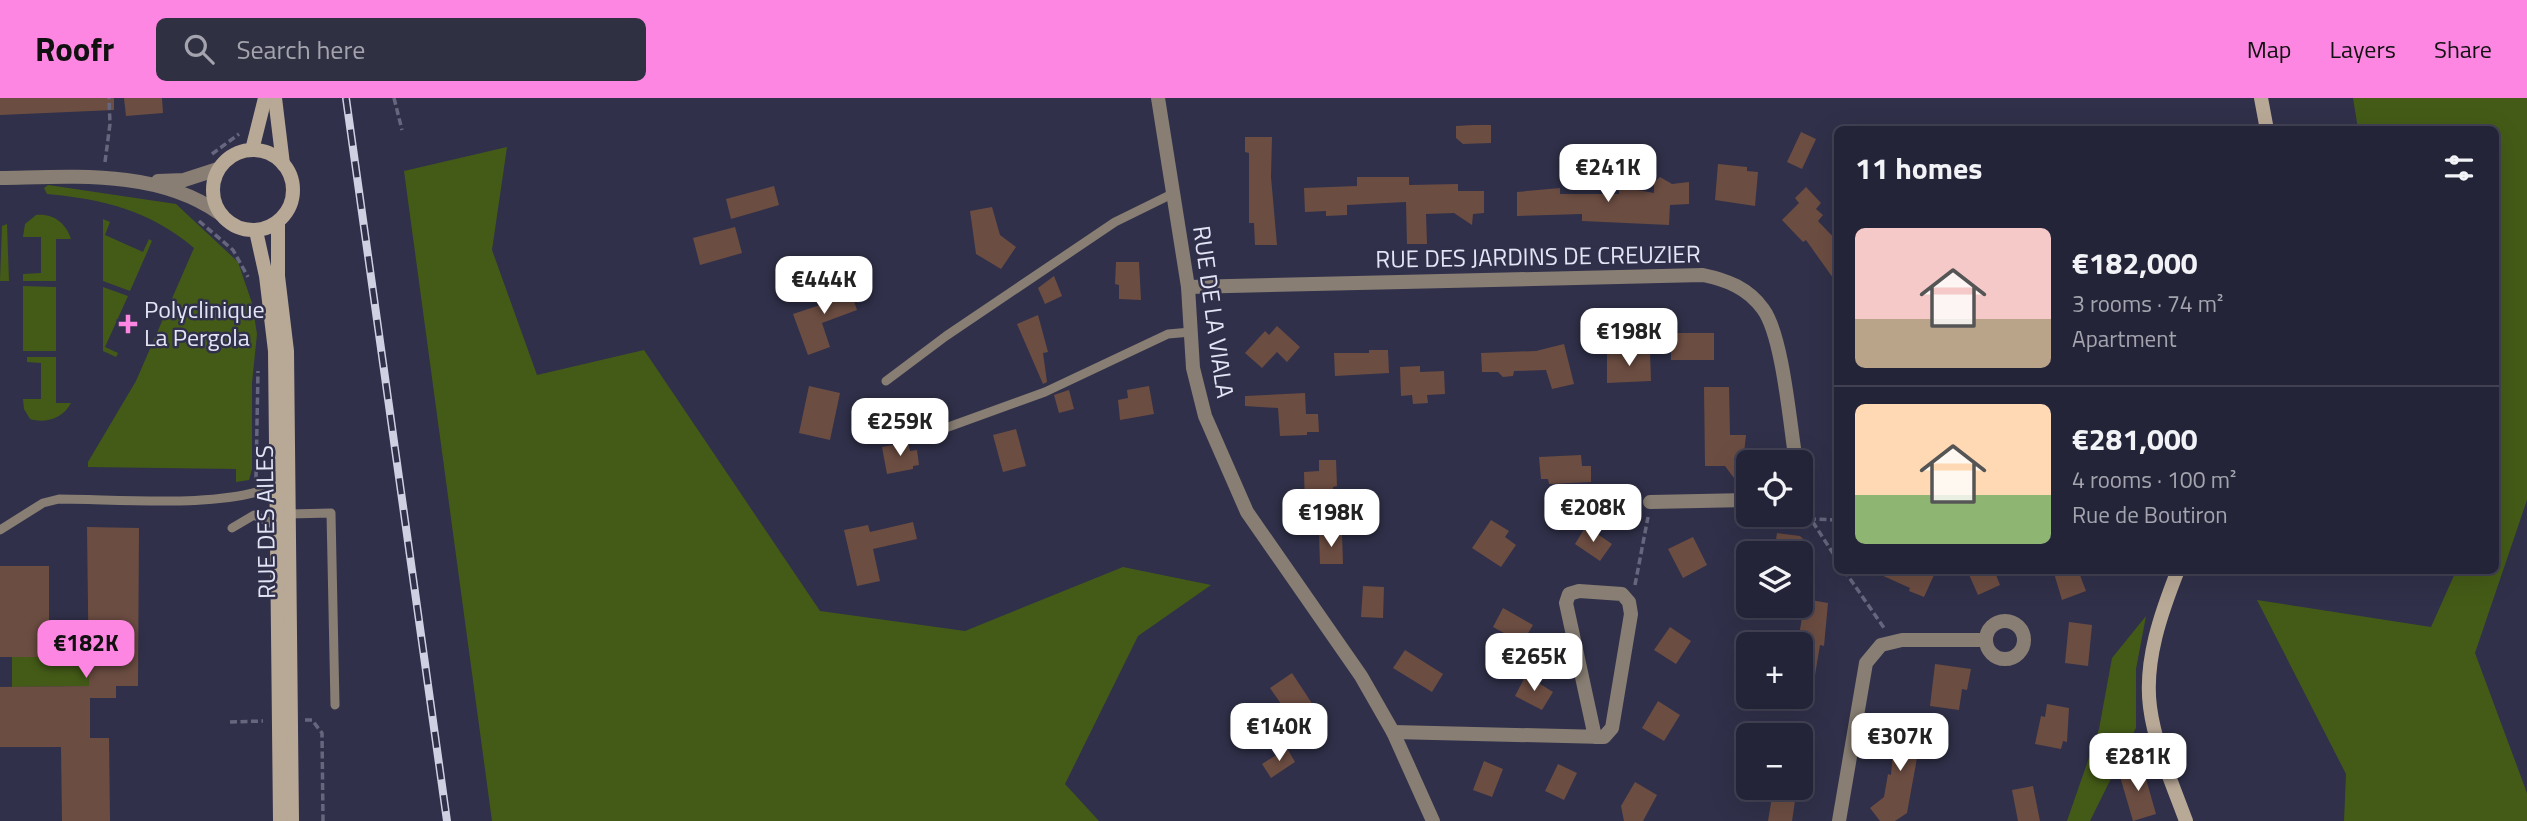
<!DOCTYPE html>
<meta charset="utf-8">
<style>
body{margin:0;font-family:"Titillium Web",sans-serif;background:#303043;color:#f1f3f6;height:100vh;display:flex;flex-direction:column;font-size:26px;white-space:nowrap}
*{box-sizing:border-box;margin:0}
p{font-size:23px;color:#a3a4ae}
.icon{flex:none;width:38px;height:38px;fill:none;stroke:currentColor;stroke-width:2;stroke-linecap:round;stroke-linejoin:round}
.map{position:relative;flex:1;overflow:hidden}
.panel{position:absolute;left:1834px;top:28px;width:665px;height:448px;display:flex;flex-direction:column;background:#242438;border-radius:10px;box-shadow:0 7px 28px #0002,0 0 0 2px #414153}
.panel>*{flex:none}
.buttons{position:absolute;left:1736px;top:352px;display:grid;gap:14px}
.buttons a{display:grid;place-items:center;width:77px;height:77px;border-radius:10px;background:#242438;box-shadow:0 7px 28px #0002,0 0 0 2px #414153;font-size:35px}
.price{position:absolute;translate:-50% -60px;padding:0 16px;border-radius:14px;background:#fff;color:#222;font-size:23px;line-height:46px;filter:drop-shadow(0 2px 4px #0008)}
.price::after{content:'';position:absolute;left:50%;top:42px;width:21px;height:16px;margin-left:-10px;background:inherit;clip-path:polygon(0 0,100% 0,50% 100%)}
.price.active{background:#fd86e3;color:#111}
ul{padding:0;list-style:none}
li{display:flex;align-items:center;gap:21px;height:175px;padding:0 21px}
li+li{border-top:2px solid #414153}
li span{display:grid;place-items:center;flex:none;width:196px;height:140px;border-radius:10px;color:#555}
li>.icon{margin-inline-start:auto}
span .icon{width:84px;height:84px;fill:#fffc;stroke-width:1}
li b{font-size:30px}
h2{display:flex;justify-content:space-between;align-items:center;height:84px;padding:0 21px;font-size:30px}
header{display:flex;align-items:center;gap:42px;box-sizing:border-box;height:98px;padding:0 35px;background:#fd86e3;color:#111}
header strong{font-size:33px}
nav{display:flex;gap:38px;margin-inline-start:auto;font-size:24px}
.search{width:490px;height:63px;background:#303043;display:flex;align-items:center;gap:18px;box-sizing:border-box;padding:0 24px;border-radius:10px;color:#a3a4ae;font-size:26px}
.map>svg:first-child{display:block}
.green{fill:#445b17}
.building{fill:#6c4d42}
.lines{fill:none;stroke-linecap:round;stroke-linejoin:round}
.path{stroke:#66677e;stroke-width:3.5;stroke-dasharray:7 3.5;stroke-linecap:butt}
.lane{stroke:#887e73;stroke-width:9}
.street{stroke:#887e73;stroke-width:14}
.secondary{stroke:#b8a896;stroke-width:14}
.rail-casing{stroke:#cfd0e2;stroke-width:8}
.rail{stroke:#30304a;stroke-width:5;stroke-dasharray:16;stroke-linecap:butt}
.poi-dot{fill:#fd86e3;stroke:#30304a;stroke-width:2.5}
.labels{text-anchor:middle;stroke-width:5;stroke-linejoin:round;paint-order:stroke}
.street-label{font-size:24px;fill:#e3e4f5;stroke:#30304a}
.poi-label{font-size:24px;fill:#e3e4f5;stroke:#30304a;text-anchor:start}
</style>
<header>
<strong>Roofr</strong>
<div class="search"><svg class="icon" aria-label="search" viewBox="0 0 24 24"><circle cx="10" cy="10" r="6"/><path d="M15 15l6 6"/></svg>Search here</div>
<nav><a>Map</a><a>Layers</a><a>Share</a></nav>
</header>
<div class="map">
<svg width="2527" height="723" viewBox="0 0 2527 723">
<rect width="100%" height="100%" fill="#30304a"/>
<!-- green -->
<g class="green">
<polygon points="2353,0 2527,0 2527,402 2475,555 2527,695 2527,723 2344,723 2346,676 2257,502 2431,529 2456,473 2496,472 2496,32 2358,31"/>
<polygon points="507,49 492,152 537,277 644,252 820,513 965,533 1123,469 1211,487 1138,538 1065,686 1099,723 492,723 404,73"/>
<path d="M48,87L176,106L238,164L252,205L257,236L252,285V371L249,382L236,384V371L88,369V364L136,283L194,150C151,113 103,101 47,96L44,90Z"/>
<path d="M36,117C53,115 66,125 71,141H56V183H23V176L41,175V139H23L25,126Z"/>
<polygon points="103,121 110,124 105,137 143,154 149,141 152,143 130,193 103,183"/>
<polygon points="7,126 9,183 0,183 2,128"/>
<polygon points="23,188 56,189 56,253 23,253"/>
<polygon points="103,189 128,198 105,249 118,255 116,259 103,253"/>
<path d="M27,259H56V305H71C63,320 46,326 30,321L24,311L23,301H41V265L27,264Z"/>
<polygon points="2146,518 2136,571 2136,630 2090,723 2067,723 2099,631 2112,560"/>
<polygon points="49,529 88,529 89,588 12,589 12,559"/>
</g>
<!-- building -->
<g class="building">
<polygon points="0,0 114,0 114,12 0,17"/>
<polygon points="124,0 162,0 163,15 126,18"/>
<polygon points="1473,27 1491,27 1491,45 1463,46 1456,40 1456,28"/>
<polygon points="1801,34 1816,41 1802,71 1787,64"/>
<polygon points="1245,39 1272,39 1271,79 1277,147 1255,147 1254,125 1249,125 1249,55 1245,54"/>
<polygon points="1718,66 1747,69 1747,73 1758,74 1755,108 1715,102"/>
<polygon points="1357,79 1409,79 1409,87 1458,86 1458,93 1484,93 1484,115 1473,116 1472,127 1454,115 1426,116 1427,146 1407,146 1406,104 1347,107 1347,117 1326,118 1326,113 1305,114 1304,90 1357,88"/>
<polygon points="1660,79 1672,86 1689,84 1689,106 1670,107 1669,127 1582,123 1582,116 1517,118 1517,94 1560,90 1560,96 1619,96 1619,89 1654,95 1654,84"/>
<polygon points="774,88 779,107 731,121 726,101"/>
<polygon points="1806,89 1821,105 1816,111 1823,117 1818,123 1838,144 1838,187 1806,142 1803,144 1782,122 1799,105 1795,100"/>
<polygon points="992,109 1000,137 1016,149 1001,171 976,156 972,127 970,113"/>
<polygon points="735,129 742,155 700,167 693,140"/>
<polygon points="1116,164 1139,164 1141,202 1119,201 1119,187 1115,186"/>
<polygon points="1054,178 1062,198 1045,206 1038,190"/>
<polygon points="847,183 857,212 822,225 830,249 808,257 793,216 823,206 819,193"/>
<polygon points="1038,217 1048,254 1043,255 1047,284 1043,286 1017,226"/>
<polygon points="1277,228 1300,249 1287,264 1277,254 1262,270 1245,255 1265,233 1269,237"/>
<rect x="1671" y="235" width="43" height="27"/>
<polygon points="1564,246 1574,286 1552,291 1546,272 1514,273 1513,278 1503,279 1498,274 1482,274 1481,255 1536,253"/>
<polygon points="1369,252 1388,252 1389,275 1335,278 1334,255 1369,255"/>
<polygon points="1650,254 1651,283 1607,285 1607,256"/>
<polygon points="1420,268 1420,274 1444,273 1445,296 1427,297 1428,305 1413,306 1412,297 1401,298 1400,269"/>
<polygon points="809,288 840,295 830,342 799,335"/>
<polygon points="1149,288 1154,316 1120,322 1118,302 1128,300 1127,292"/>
<polygon points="1704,289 1729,289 1730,337 1746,337 1744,355 1748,372 1734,380 1725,368 1705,368"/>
<polygon points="1069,292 1074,311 1059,315 1054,297"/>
<polygon points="1305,295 1306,316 1318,316 1319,334 1307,334 1307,337 1280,338 1278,310 1245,308 1245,298"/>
<polygon points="1016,331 1026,368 1003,374 993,337"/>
<polygon points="908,344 910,353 917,352 919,367 913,368 913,371 887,376 882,349"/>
<polygon points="1581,357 1582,368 1591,368 1591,384 1549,386 1548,381 1541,381 1539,359"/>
<polygon points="1319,362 1336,362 1337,388 1333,389 1333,408 1305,409 1304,374 1319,373"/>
<polygon points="1491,422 1509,433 1505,439 1516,447 1501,469 1472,450"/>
<polygon points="913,424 917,441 873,451 880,483 857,488 844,432 868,427 870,434"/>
<polygon points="1586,428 1612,446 1600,463 1575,446"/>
<polygon points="87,429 139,430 138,588 116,588 116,600 90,600 90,640 109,640 110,723 62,723 61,649 0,649 0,589 89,588"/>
<polygon points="1319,435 1342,436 1343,466 1320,466"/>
<polygon points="1777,435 1800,438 1805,443 1803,455 1774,455"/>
<polygon points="1693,439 1707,467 1683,480 1668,451"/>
<rect x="0" y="468" width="49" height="91"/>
<polygon points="1870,472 1924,472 1934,477 1924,499 1909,493 1910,490"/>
<polygon points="1967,472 1994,472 2000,487 1978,497"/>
<polygon points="2053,472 2078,472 2086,493 2062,502"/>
<polygon points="1363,488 1384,489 1383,520 1361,519"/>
<polygon points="1805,501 1828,505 1824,548 1820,547 1815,577 1801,575 1801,544 1798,544"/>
<polygon points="1503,510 1533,527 1522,545 1493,529"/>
<polygon points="2069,524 2092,527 2088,568 2065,565"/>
<polygon points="1670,529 1691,543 1676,566 1654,552"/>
<polygon points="1405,552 1443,576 1432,594 1393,570"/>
<polygon points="1935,566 1971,571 1967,592 1962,591 1959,612 1930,608"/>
<polygon points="1292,575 1319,616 1297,629 1270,590"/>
<polygon points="1526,577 1553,594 1542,612 1515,598"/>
<polygon points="1658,603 1680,617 1664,643 1642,630"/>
<polygon points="2047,606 2069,610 2067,644 2063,643 2061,651 2035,646 2041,618 2045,619"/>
<polygon points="1896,622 1923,627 1907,715 1895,723 1880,723 1870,710 1884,699 1888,676 1891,677"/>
<polygon points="1287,650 1295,664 1271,680 1262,666"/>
<polygon points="1484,663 1503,671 1492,699 1473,692"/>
<polygon points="1558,666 1577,675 1564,702 1545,693"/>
<polygon points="2142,667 2156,716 2133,723 2119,675"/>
<polygon points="1635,684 1657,697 1643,723 1624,723 1621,708"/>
<polygon points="2033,688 2040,723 2018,723 2012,692"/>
<polygon points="1772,699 1795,703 1792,723 1768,723"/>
</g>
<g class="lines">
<!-- path -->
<g class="path">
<polyline points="394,0 402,32"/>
<polyline points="212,56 239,36"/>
<polyline points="105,64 110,26 109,0"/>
<polyline points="199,123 233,152 248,179"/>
<polyline points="256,380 258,273"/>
<polyline points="1807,415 1838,463"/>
<polyline points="1809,421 1838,422"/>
<polyline points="1844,472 1884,530"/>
<polyline points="1635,487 1648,419"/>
<polyline points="305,622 312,622 322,635 323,723"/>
<polyline points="230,624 263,623"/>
</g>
<!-- lane -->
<g class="lane">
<polyline points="886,283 946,238 1115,124 1174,95"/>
<polyline points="929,336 1045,294 1168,236 1191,234"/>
<polyline points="289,416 331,415 335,607"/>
<polyline points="232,430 254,417 275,427"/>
<path d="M0,432L43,405L59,401C118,401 223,411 274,388"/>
</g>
<!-- street -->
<g class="street">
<polyline points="1158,0 1188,189 1193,270 1205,318 1247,414 1361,578 1393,634 1433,723"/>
<path d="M0,80C72,79 157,71 219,115"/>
<polyline points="158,83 184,82 218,71"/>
<path d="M1188,189L1703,177C1727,182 1748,190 1763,211C1783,238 1790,328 1796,364"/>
<polyline points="1801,393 1801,402"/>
<polyline points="1650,404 1748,402"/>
<circle cx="2005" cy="542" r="19"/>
<polyline points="1393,634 1604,639 1612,630 1631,516 1629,504 1622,496 1579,493 1569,496 1566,505 1595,639"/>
<polyline points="1839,723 1866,565 1881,547 1902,542 1986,542"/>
</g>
<!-- secondary -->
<g class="secondary">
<polyline points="275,0 283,66"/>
<polyline points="2261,0 2267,32"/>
<circle cx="253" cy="92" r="40"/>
<polyline points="252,52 265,0"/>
<polyline points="278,125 278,178 287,253 292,723"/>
<polyline points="256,133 266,178 275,253 280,723"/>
<path d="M2178,472C2161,515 2144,563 2150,609C2155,648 2173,687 2186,723"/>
</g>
<defs>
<polyline id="rail" points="346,0 447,723"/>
</defs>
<!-- rail casing -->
<use href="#rail" class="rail-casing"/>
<!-- rail -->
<use href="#rail" class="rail"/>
</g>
<!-- markers -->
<path class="poi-dot" d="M124.5 215.5h7v7h7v7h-7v7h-7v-7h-7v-7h7z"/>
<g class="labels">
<!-- street labels -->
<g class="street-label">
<text transform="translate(1538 159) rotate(-1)" y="8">RUE DES JARDINS DE CREUZIER</text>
<text transform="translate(1213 214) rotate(82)" y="8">RUE DE LA VIALA</text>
<text transform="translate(266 424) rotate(-91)" y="8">RUE DES AILES</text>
</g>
<!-- poi labels -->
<g class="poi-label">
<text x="144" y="220">Polyclinique<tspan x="144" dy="28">La Pergola</tspan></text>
</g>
</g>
</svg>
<div class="buttons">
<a><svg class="icon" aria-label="locate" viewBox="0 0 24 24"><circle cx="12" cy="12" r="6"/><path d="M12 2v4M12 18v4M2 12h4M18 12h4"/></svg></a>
<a><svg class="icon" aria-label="layers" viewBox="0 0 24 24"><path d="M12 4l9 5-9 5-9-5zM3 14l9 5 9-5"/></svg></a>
<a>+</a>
<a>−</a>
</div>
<b class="price" style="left:1608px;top:106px">€241K</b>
<b class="price" style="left:824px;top:218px">€444K</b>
<b class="price" style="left:1629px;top:270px">€198K</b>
<b class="price" style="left:900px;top:360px">€259K</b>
<b class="price" style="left:1593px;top:446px">€208K</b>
<b class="price" style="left:1331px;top:451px">€198K</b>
<b class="price active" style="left:86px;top:582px">€182K</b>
<b class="price" style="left:1534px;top:595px">€265K</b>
<b class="price" style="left:1279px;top:665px">€140K</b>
<b class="price" style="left:1900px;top:675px">€307K</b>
<b class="price" style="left:2138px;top:695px">€281K</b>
<section class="panel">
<h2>11 homes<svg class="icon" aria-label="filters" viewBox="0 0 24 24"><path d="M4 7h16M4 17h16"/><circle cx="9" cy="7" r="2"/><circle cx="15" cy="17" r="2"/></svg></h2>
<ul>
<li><span style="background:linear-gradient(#f6c9c9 65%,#b9a48a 0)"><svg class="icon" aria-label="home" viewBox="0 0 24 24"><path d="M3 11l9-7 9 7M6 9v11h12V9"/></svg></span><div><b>€182,000</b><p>3 rooms · 74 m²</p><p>Apartment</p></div></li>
<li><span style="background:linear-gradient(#ffd9b3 65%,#8fb573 0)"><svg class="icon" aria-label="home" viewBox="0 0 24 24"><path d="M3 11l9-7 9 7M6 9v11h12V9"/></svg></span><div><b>€281,000</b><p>4 rooms · 100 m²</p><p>Rue de Boutiron</p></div></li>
</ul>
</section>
</div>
